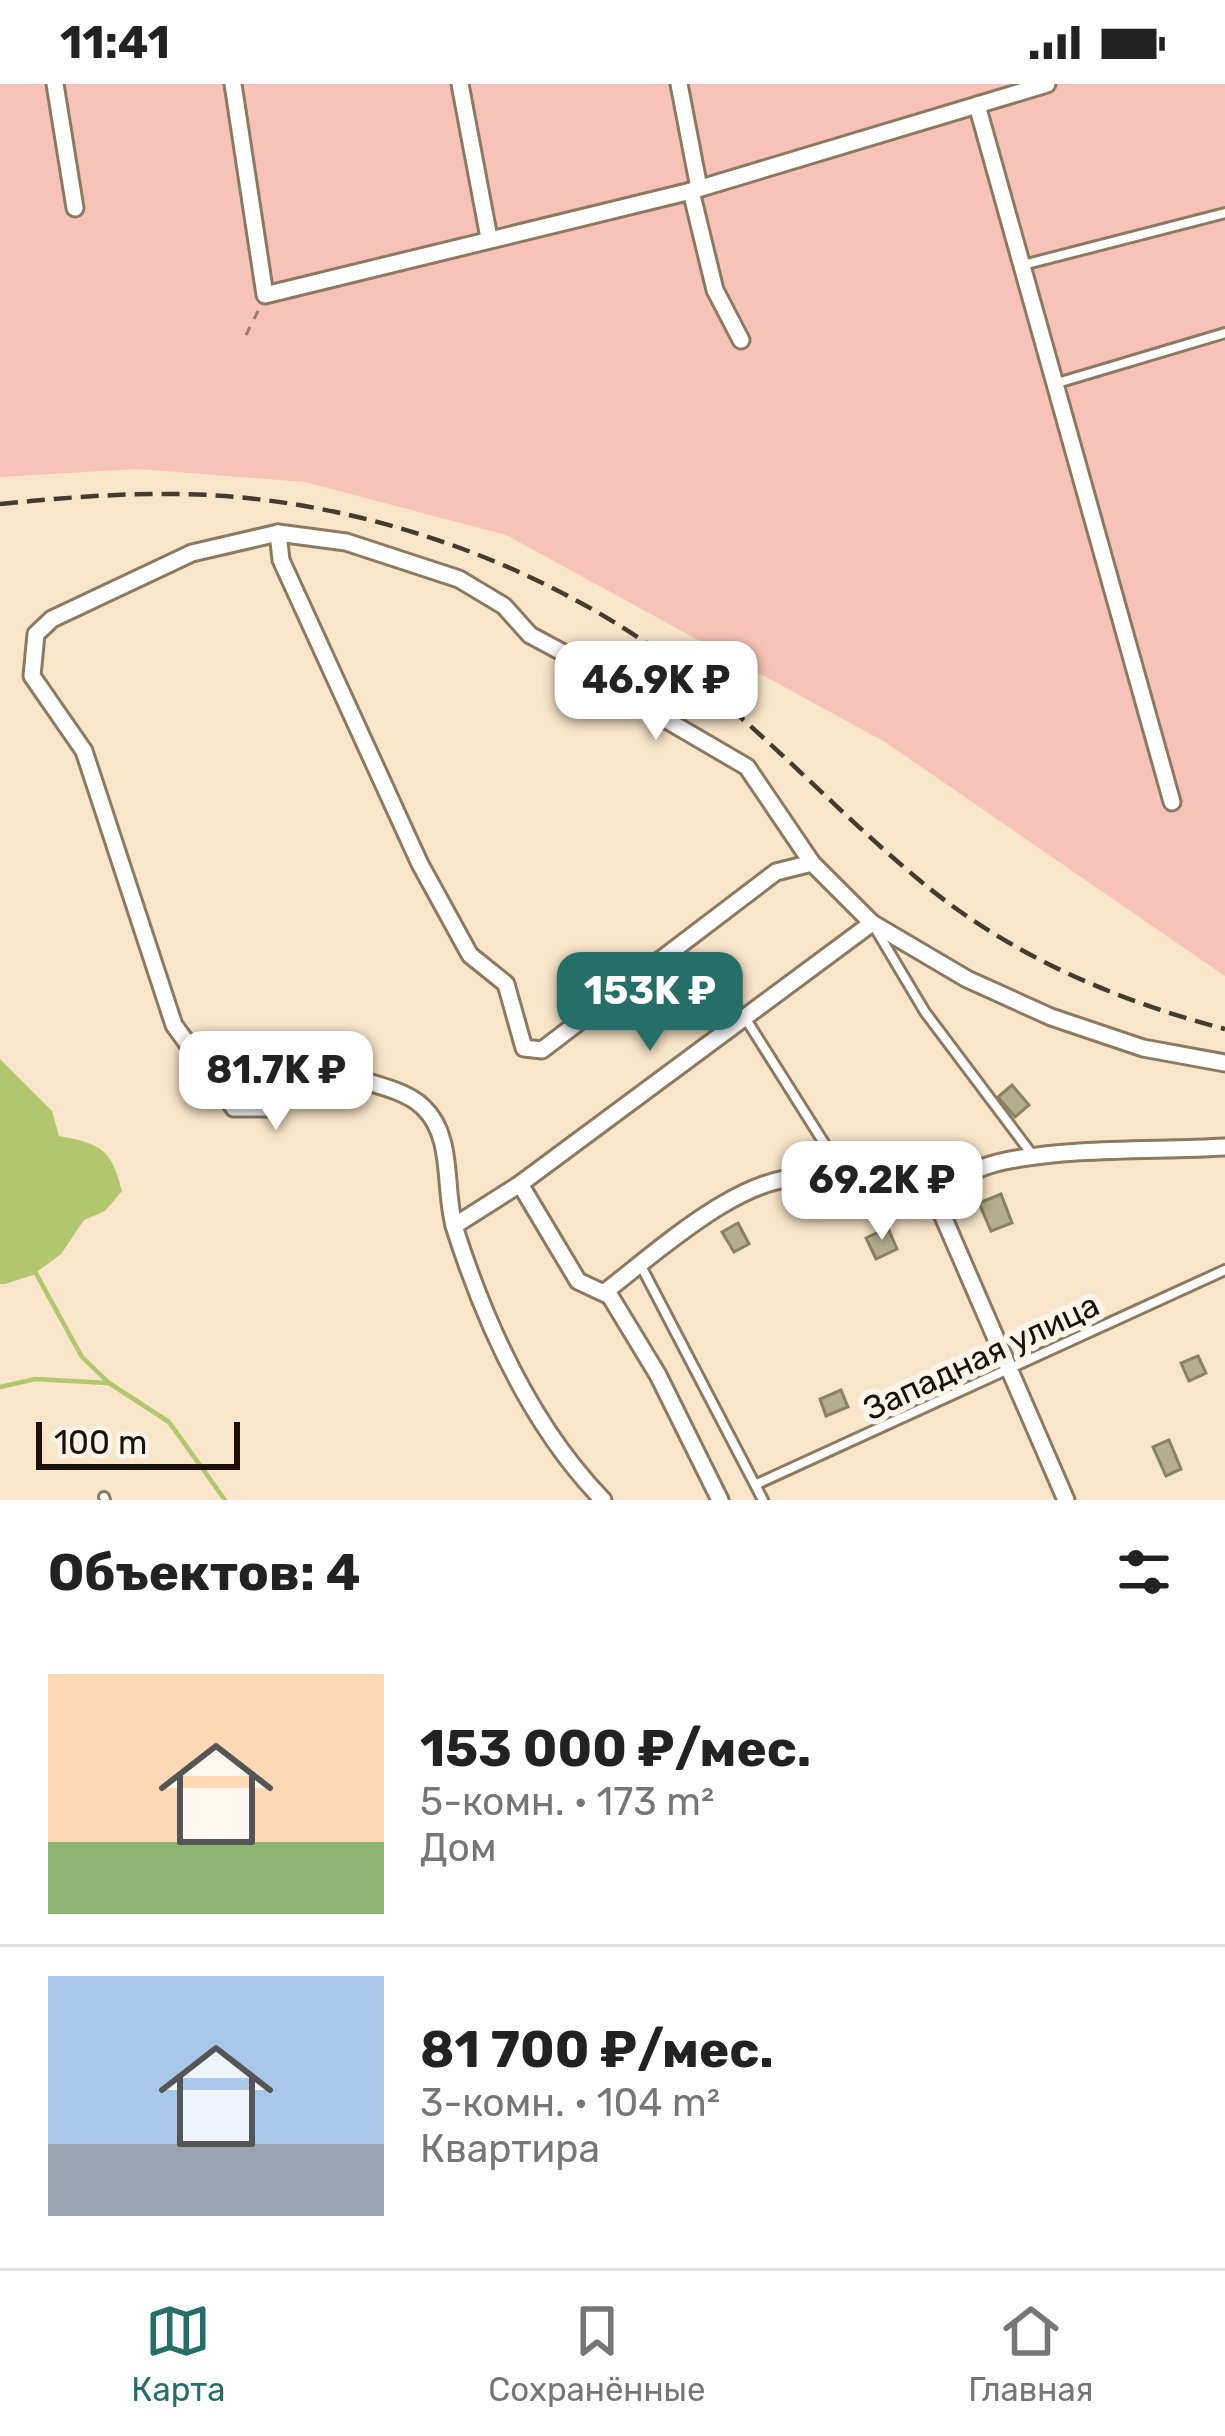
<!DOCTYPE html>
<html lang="ru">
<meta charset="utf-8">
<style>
body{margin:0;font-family:Rubik,sans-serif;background:#f6f6f6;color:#222;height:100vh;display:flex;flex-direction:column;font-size:45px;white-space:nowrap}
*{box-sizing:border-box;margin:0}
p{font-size:39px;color:#767676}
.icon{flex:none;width:66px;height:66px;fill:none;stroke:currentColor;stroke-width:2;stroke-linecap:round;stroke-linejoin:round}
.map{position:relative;height:1416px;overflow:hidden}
.side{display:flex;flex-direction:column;background:#fff;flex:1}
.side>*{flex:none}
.scale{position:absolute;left:36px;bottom:30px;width:204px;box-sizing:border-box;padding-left:12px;border:6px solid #181208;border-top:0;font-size:33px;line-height:42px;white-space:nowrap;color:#181208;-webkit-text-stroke:9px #fcf4e9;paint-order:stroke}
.price{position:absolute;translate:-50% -102px;padding:0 27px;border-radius:24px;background:#fff;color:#222;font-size:39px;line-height:78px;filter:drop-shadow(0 3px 6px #0008)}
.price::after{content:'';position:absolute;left:50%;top:72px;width:36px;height:27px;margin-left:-18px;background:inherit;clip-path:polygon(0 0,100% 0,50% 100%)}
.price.selected{background:#266f68;color:#fff}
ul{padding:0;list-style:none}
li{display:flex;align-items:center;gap:36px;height:300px;padding:0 48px}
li+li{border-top:3px solid #e0e0e0}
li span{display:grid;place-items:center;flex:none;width:336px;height:240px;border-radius:0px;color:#555}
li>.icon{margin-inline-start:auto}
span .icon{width:144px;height:144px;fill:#fffc;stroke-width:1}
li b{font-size:51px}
h2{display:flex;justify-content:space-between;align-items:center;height:144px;padding:0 48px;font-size:51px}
.status{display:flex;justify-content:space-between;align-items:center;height:84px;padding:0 60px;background:#fff;direction:ltr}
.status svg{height:33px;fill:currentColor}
.tab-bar{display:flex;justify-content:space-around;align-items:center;height:168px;border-top:3px solid #e0e0e0;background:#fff;font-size:33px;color:#767676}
.tab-bar a{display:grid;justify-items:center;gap:6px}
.tab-bar .selected{color:#266f68}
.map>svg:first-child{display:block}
.green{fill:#f7c3b8}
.water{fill:#b1c66d}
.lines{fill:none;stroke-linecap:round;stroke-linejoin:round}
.stream{stroke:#b1c66d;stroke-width:4.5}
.building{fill:#b4ae8f;stroke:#878264;stroke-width:3}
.service-casing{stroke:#8c7a60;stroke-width:14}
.minor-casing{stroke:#8c7a60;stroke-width:21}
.path{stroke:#8d806c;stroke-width:3;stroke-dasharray:9 9;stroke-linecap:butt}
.service{stroke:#fff;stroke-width:8}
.minor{stroke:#fff;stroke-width:15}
.rail{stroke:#443b2e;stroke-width:4.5;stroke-dasharray:18 9;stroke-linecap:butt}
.labels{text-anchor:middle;stroke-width:12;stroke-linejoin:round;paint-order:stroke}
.street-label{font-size:33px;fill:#181208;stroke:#fcf4e9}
</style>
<div class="status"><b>11:41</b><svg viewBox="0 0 49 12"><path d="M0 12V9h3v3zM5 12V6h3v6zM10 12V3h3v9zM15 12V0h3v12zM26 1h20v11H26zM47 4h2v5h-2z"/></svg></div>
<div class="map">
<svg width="1225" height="1416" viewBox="0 0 1225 1416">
<rect width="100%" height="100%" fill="#f9e5c9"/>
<!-- green -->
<polygon class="green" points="0,0 1225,0 1225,892 885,658 506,451 305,398 138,385 0,393"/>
<!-- water -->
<path class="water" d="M0,975L52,1027L59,1052C101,1060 111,1064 122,1107L105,1127L84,1136L61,1170L33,1191L5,1200H0Z"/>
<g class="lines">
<!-- stream -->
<g class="stream">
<polyline points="33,1184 82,1273 109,1299 169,1338 225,1416"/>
<polyline points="0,1303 35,1295 107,1299"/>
</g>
</g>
<!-- building -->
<g class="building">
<polygon points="1012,1001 1029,1021 1015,1033 998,1013"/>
<polygon points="1001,1110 1012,1139 991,1147 979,1119"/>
<polygon points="738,1139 749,1160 734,1168 722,1148"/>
<polygon points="888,1144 897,1165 876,1175 866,1154"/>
<polygon points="1198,1272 1206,1289 1189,1297 1181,1279"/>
<polygon points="841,1306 848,1323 826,1332 820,1315"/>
<polygon points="1169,1356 1181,1385 1166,1392 1153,1363"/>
</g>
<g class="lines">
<defs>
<g id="service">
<polyline points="1023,181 1225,129"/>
<polyline points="1054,300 1225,249"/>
<polyline points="875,844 925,928 1034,1073"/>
<polyline points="744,932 858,1113"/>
<polyline points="641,1182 763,1416"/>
<polyline points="757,1400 1225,1186"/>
<polyline points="104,1413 105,1416"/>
</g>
<g id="minor">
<polyline points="55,0 75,124"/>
<polyline points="233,0 265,211 691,107 1047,0"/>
<polyline points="460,0 489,154"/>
<polyline points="679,0 699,104"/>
<polyline points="977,21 1172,718"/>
<polyline points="691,107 715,206 741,256"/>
<polyline points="278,449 281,476 420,780 470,871 506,900 524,964 542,966 776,788 812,779"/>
<polyline points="520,1100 578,1197 610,1212 658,1291 720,1416"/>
<polyline points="932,1107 1066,1416"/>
<polyline points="454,1142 520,1100 872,839"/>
<path d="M606,1207C656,1169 745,1086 810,1094C839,1098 853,1128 885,1123C928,1117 963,1085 1005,1077C1075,1063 1153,1067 1225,1063"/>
<path d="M603,1416C531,1342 486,1242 455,1145C443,1106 455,1053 423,1023C404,1004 362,998 338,989L269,1024H234L174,941L84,667L32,592L36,550L52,535L192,469L278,449L346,458L459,495L504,522L530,551L627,603L658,631L747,683L812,779L872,839L967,895L1051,933L1143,964L1225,979"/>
</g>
</defs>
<!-- service casing -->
<use href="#service" class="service-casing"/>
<!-- minor casing -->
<use href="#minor" class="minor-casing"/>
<!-- path -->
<polyline class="path" points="246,251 260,223"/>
<!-- service -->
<use href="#service" class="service"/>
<!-- minor -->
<use href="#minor" class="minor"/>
<!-- rail -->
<path class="rail" d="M0,420C60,414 120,409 181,410C360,413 555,482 695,595C773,657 841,731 918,795C1007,870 1114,916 1225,945"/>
</g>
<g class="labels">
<!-- street labels -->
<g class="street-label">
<text transform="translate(981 1272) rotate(-25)" y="12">Западная улица</text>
</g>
</g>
</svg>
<div class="scale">100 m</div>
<b class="price" style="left:656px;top:659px">46.9K ₽</b>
<b class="price selected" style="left:650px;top:970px">153K ₽</b>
<b class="price" style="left:276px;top:1049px">81.7K ₽</b>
<b class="price" style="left:882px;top:1159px">69.2K ₽</b>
</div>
<section class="side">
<h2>Объектов: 4<svg class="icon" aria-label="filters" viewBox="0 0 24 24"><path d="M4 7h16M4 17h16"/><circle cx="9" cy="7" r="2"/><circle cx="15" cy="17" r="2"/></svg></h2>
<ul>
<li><span style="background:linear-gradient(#ffd9b3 70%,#8fb573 0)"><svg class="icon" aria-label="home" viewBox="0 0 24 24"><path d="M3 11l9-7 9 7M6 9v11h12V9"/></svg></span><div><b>153 000 ₽/мес.</b><p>5-комн. · 173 m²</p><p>Дом</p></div></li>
<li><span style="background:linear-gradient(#a9c7e8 70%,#9aa5b1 0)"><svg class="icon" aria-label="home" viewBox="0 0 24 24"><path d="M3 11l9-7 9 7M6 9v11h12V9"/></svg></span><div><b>81 700 ₽/мес.</b><p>3-комн. · 104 m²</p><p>Квартира</p></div></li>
</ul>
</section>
<nav class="tab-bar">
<a class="selected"><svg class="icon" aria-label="map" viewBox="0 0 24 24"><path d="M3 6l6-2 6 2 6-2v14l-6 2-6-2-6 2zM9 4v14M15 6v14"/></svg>Карта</a>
<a><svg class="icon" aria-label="saved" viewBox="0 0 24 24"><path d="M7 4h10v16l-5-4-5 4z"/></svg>Сохранённые</a>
<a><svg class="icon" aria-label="home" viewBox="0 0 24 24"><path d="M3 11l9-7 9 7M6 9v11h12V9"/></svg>Главная</a>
</nav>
